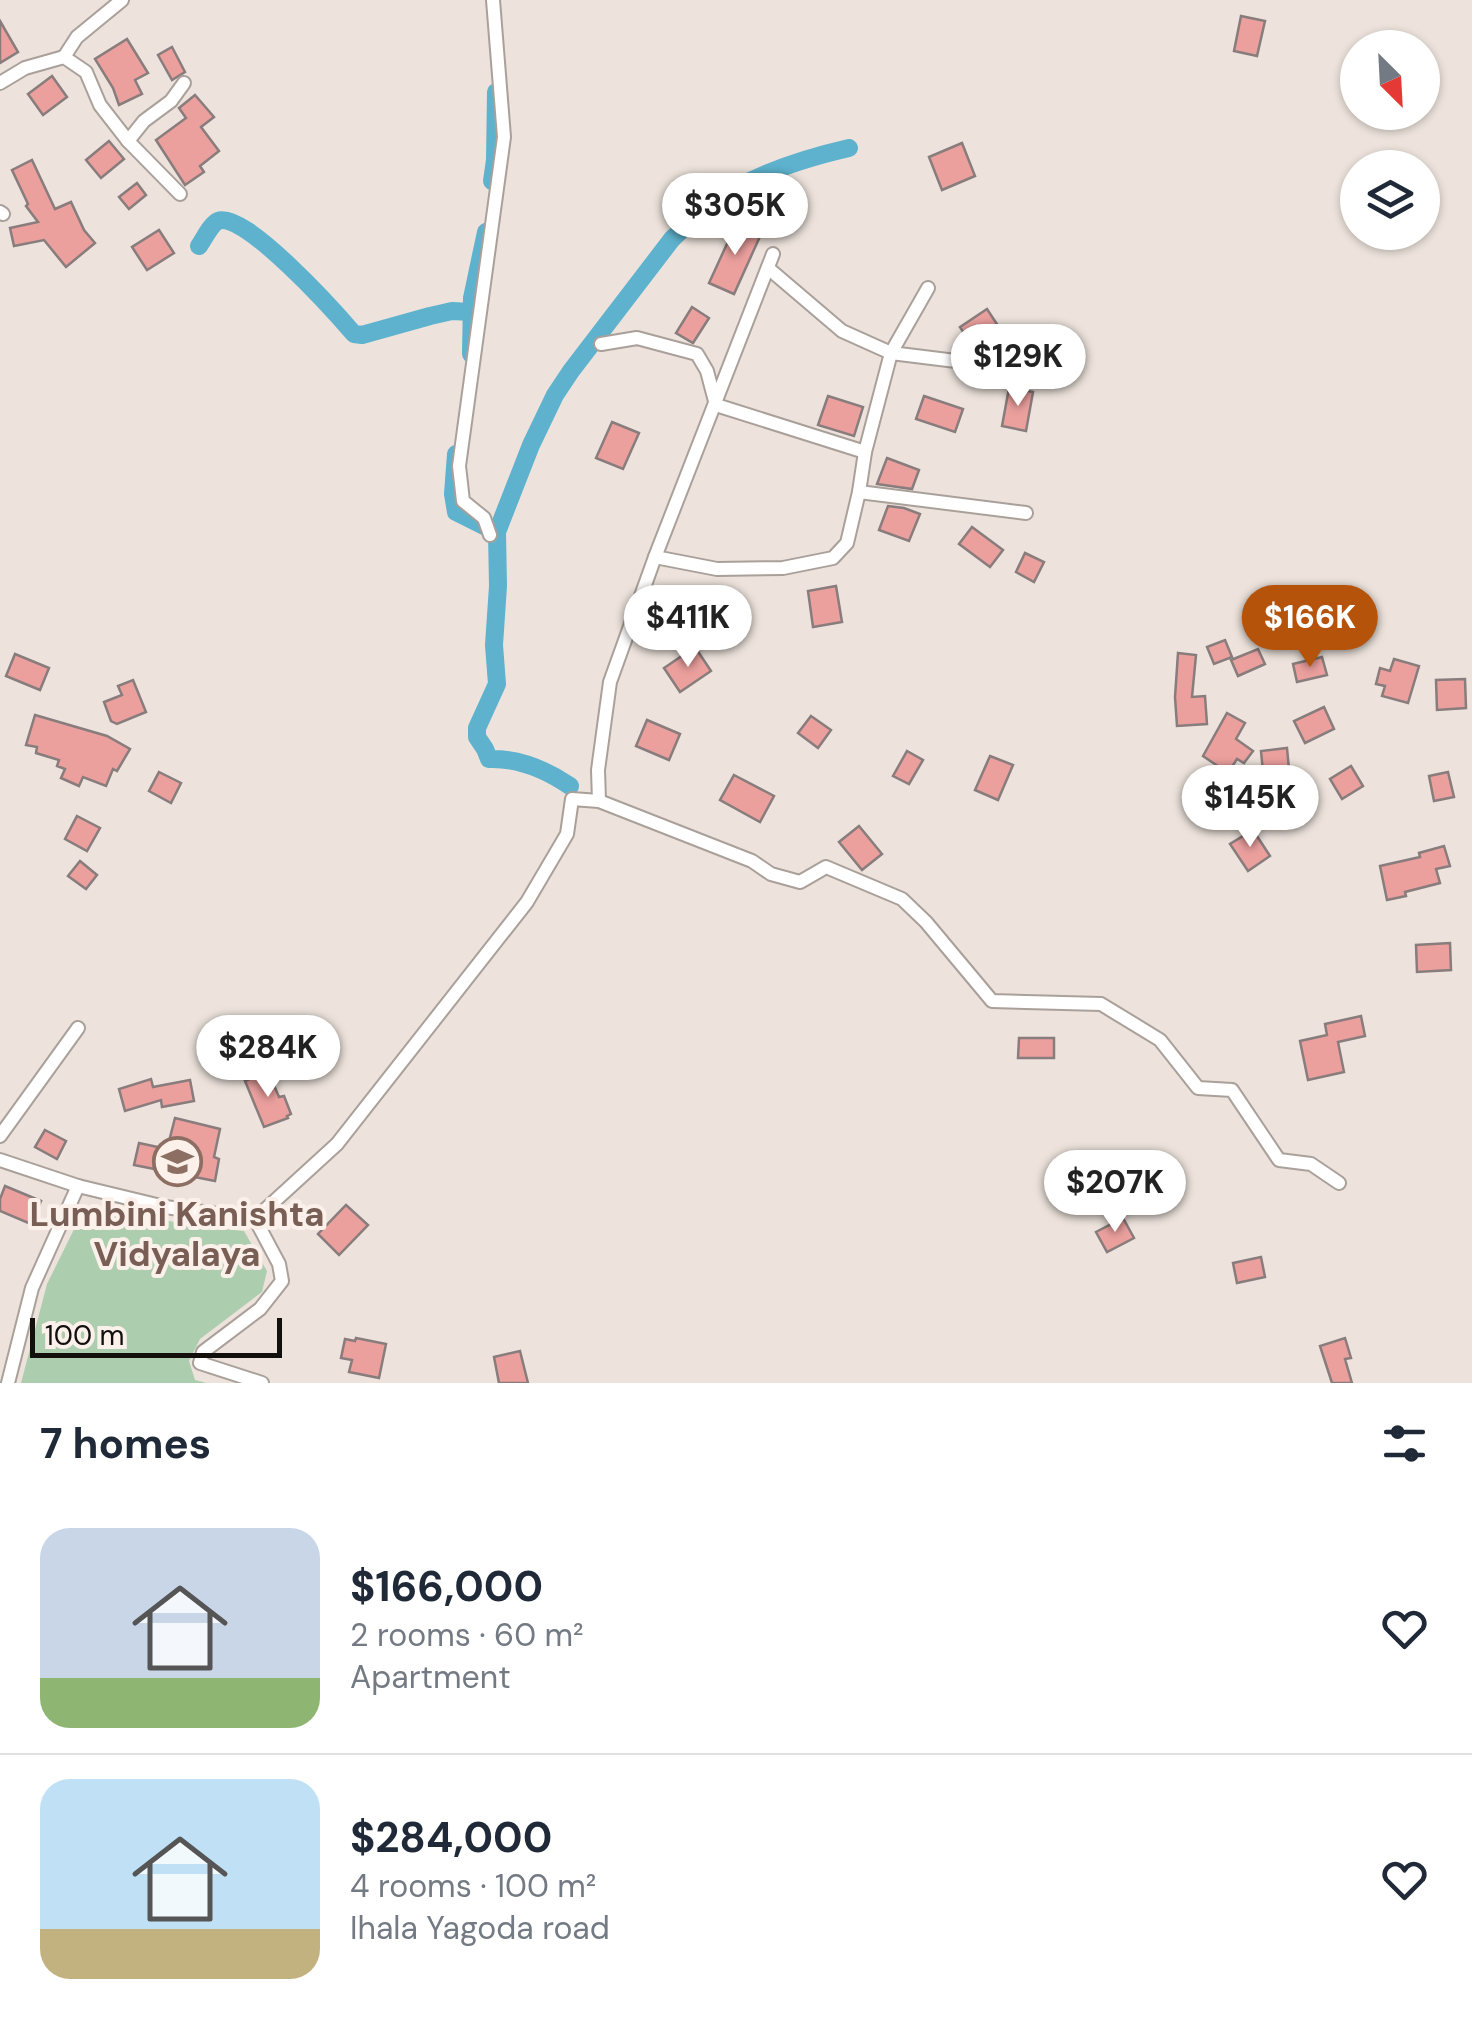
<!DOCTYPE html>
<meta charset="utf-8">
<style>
body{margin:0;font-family:"DM Sans",sans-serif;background:#f2f2f3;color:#1f2937;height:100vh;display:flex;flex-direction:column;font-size:38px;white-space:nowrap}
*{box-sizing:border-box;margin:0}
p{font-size:32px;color:#747a83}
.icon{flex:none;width:55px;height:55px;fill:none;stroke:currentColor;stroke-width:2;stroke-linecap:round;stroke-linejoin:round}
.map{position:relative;height:1383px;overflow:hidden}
.sheet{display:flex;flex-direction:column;background:#fff;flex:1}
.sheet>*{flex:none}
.needle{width:65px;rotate:156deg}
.controls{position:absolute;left:1340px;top:30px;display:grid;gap:20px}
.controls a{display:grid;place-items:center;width:100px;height:100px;border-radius:50%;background:#fff;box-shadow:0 2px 8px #0004;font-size:50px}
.scale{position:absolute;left:30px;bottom:25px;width:252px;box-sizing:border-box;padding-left:10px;border:5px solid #120f0d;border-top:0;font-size:28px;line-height:35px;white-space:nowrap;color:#120f0d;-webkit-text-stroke:8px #fbf0ea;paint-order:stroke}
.price{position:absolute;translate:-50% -85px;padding:0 22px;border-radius:35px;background:#fff;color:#222;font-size:32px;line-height:65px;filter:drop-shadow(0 2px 5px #0008)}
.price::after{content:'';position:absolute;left:50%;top:60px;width:30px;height:22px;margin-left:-15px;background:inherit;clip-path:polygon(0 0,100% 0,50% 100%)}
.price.on{background:#b45309;color:#fff}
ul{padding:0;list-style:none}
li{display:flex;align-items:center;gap:30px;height:250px;padding:0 40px}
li+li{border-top:2px solid #e0e1e3}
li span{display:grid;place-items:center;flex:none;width:280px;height:200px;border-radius:30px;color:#555}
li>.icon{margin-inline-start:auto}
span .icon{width:120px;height:120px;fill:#fffc;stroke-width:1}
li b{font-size:42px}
h2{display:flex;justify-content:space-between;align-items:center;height:120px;padding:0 40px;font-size:42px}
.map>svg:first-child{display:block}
.green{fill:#adceae}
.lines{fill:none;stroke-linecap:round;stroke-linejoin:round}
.canal{stroke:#5eb2cd;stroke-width:18}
.building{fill:#eba09e;stroke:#887c7c;stroke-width:2.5}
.street-casing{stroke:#aaa09a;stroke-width:16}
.street{stroke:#fff;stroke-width:12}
.labels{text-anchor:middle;stroke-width:8;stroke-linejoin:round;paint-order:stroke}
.education-label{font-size:35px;font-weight:bold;fill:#785e54;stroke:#fbf0ea}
</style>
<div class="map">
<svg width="1472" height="1383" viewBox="0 0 1472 1383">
<rect width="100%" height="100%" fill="#ede3dc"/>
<!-- green -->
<polygon class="green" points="86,1205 190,1225 244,1231 267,1271 262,1292 200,1339 189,1361 195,1380 207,1383 21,1383 47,1284"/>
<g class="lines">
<!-- canal -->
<g class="canal">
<polyline points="492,181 495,160 496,92"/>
<path d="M199,246C204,239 211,224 218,221C244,210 336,313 354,334L362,335L430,316L452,311L471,312"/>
<polyline points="471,354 472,298 486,232"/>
<polyline points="456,454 453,494 456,512 496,532"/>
<path d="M570,786C545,769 519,758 489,759L485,749L477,737V728L497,684L494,645L498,586L497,532L531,445L555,395L571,371L672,239C684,228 695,215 708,206C748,176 801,159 849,148"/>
</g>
</g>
<!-- building -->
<g class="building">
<polygon points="1241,16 1265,21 1257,56 1234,51"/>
<polygon points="0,21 18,52 0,63"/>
<polygon points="127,39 148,73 135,80 142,94 119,105 113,88 95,59"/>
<polygon points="172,47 185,72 172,80 158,55"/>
<polygon points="52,76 67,97 43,115 28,94"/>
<polygon points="195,95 214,117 201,127 219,151 200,166 204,172 185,185 156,140 186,118 179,108"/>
<polygon points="109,141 124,159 101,178 86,160"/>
<polygon points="962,143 975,176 942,190 929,157"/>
<polygon points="32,160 55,209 71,202 84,230 95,243 66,267 44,240 14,246 10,228 38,222 26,206 28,204 12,170"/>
<polygon points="137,183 146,195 129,209 119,197"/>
<polygon points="737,222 762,232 734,294 709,283"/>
<polygon points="159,230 174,253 147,270 132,247"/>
<polygon points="692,307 709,318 693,343 676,333"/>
<polygon points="987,309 1006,338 979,356 960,327"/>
<polygon points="1009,388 1033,392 1026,431 1002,426"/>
<polygon points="828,396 863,407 854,436 818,425"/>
<polygon points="924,396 963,409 955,432 916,419"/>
<polygon points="612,422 639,433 623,469 596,458"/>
<polygon points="887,458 919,470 912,489 877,484"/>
<polygon points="888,506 904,508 920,514 909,541 879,530"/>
<polygon points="972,527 1003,550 990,567 959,544"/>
<polygon points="1025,553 1044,562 1034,582 1016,572"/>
<polygon points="836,586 842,622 813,627 808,591"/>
<polygon points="742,600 744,623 714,626 712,603"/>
<polygon points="1225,640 1232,657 1214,664 1207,647"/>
<polygon points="695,647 711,671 680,692 664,668"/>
<polygon points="1258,649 1265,664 1238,676 1231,660"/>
<polygon points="1178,653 1196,655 1192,697 1205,696 1207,724 1177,726 1175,697"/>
<polygon points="15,654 49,668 40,690 6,676"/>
<polygon points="1322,657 1327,675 1297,682 1293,664"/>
<polygon points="1394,659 1419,666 1408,703 1382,696 1385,686 1376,684 1380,668 1390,671"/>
<polygon points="1465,679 1466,708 1437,710 1436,680"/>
<polygon points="133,680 146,712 117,724 111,721 104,702 122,695 118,686"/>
<polygon points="1324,707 1334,729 1305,743 1294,721"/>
<polygon points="1227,713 1245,723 1236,739 1253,751 1244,763 1237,759 1228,773 1203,756"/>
<polygon points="35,715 107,736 130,749 117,771 113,769 106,786 83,777 79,786 61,778 65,769 57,766 59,760 36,753 37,747 26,745"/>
<polygon points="811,716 831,730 818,748 798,733"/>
<polygon points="647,720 680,734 669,760 636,746"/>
<polygon points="1287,748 1289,769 1263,772 1261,751"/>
<polygon points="907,751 923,760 909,784 893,776"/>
<polygon points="990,756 1013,765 998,800 975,790"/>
<polygon points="1351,766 1363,786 1342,799 1330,779"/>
<polygon points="159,772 181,783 171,803 149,791"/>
<polygon points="1448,772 1454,797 1434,801 1429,776"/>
<polygon points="734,775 774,796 760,822 720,800"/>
<polygon points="77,816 100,828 87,851 65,839"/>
<polygon points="859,826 882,854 862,870 839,842"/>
<polygon points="1253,830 1270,856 1248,871 1230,844"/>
<polygon points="1444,846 1450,866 1436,869 1440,883 1405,892 1406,896 1387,900 1380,866 1420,857 1419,853"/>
<polygon points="80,861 97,875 86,889 68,876"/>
<polygon points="1450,943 1451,970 1417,972 1416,945"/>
<polygon points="1361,1016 1365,1036 1338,1042 1344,1072 1308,1080 1300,1041 1327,1035 1325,1024"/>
<polygon points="1019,1038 1054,1038 1054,1058 1018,1058"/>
<polygon points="268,1071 279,1097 284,1096 291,1114 287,1116 288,1118 264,1127 245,1081"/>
<polygon points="151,1079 153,1087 190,1080 194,1101 162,1107 161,1100 125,1111 119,1089"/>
<polygon points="175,1118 220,1129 214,1157 219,1159 215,1181 134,1165 139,1143 167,1149"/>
<polygon points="45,1130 66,1141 57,1159 35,1147"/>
<polygon points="5,1186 41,1201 31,1224 0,1211 0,1199"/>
<polygon points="346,1205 368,1225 339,1255 318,1234"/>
<polygon points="1123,1218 1134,1238 1107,1252 1096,1232"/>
<polygon points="1261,1257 1265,1277 1237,1283 1233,1263"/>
<polygon points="356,1338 386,1344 379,1378 349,1372 352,1360 341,1358 345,1339 355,1341"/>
<polygon points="1345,1338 1351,1358 1345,1359 1352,1383 1332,1383 1320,1346"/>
<polygon points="520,1351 528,1383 499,1383 494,1357"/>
</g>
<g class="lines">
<defs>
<g id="street">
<polyline points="64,57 77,37 122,0"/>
<polyline points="0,83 25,68 64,57 86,72 100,105 128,141 180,194"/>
<polyline points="128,141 144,121 171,101 184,83"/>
<polyline points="0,212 3,214"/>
<polyline points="768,268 842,331 891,353 972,363"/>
<polyline points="601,344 637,338 697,354 707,371 716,405 865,452"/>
<polyline points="859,492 1026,513"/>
<polyline points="490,535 484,518 463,501 459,466 504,137 493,0"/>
<polyline points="655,557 717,569 783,568 833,558 847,543 859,492 865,452 891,353 928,288"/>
<polyline points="599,801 598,770 610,682 655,557 773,254"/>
<polyline points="0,1136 78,1028"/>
<polyline points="0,1160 78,1186 165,1207 255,1219 279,1264 282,1281 260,1309 203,1352 200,1363 262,1383"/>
<polyline points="255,1219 337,1144 527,902 567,834 572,799 599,801 752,861 771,874 800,882 826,867 902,899 926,922 992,1001 1101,1004 1160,1040 1198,1088 1232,1090 1279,1160 1311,1164 1339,1183"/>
<polyline points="8,1383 32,1288 78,1186"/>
</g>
</defs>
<!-- street casing -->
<use href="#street" class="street-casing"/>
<!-- street -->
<use href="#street" class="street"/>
</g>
<!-- icons -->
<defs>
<symbol id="school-ring" viewBox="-11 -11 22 22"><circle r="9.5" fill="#fbf0ea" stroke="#8d6e63" stroke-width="1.5"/><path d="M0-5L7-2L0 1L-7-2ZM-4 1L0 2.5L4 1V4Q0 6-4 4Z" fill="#8d6e63"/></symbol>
</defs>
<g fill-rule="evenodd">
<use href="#school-ring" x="150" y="1134" width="55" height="55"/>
</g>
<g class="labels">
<!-- education labels -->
<g class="education-label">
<text x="177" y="1226">Lumbini Kanishta<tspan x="177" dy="40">Vidyalaya</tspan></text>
</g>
</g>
</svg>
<div class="controls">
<a><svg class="needle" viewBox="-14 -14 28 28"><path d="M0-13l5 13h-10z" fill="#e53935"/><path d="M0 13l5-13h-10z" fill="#747a83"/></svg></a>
<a><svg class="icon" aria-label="layers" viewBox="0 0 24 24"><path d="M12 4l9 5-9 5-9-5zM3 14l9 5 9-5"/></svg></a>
</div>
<div class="scale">100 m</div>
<b class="price" style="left:735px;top:258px">$305K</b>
<b class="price" style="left:1018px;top:409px">$129K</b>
<b class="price" style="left:688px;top:670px">$411K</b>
<b class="price on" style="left:1310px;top:670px">$166K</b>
<b class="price" style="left:1250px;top:850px">$145K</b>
<b class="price" style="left:268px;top:1100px">$284K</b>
<b class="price" style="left:1115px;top:1235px">$207K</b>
</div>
<section class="sheet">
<h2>7 homes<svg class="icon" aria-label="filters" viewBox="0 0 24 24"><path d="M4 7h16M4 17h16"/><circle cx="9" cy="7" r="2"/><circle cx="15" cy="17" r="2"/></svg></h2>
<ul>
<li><span style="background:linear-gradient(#c9d6e8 75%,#8fb573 0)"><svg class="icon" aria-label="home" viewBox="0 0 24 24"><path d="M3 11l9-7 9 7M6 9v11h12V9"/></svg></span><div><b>$166,000</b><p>2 rooms · 60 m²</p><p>Apartment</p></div><svg class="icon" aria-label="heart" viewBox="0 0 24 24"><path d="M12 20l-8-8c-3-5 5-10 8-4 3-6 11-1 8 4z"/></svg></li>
<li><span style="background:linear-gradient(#bfe0f5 75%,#c2b280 0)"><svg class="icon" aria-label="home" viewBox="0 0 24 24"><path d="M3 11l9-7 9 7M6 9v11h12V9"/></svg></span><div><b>$284,000</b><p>4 rooms · 100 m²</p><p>Ihala Yagoda road</p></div><svg class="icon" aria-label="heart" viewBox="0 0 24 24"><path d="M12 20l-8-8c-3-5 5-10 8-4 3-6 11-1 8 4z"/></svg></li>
</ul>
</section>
